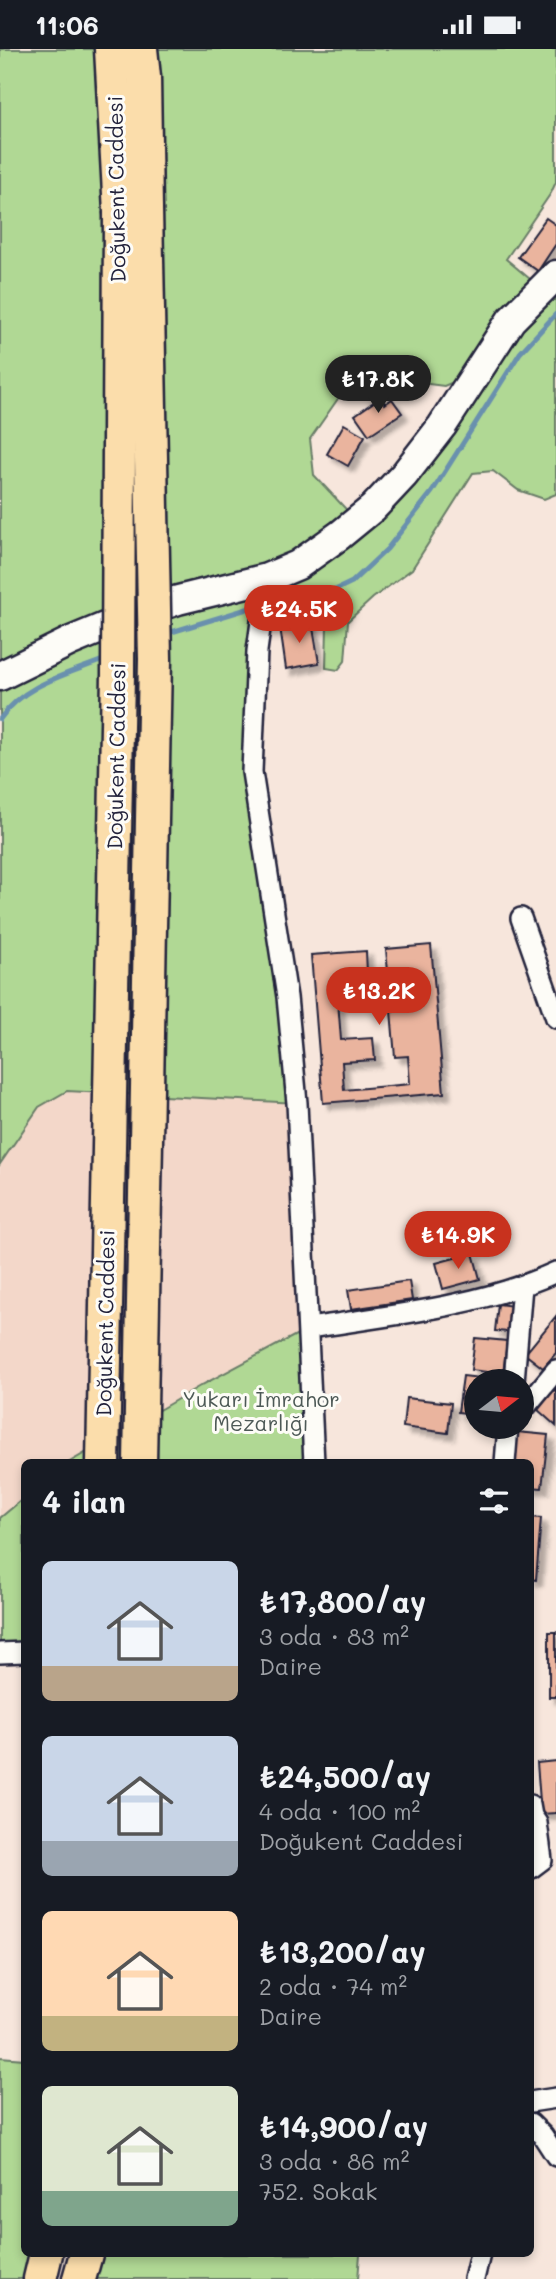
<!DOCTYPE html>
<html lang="tr">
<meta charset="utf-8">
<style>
body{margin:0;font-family:Mali,sans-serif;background:#20242c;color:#f1f3f6;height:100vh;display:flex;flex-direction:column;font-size:26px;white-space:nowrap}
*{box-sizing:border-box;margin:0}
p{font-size:23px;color:#9ea1a6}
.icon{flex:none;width:38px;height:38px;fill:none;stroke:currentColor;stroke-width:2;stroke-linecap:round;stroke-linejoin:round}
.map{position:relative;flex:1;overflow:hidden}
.sheet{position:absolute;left:21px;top:1410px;width:513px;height:798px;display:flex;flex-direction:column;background:#171b24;border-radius:10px;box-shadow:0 4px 10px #0003}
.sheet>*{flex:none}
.needle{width:46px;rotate:74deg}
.fabs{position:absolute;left:464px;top:1320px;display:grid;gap:14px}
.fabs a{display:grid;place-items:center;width:70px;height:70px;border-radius:50%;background:#171b24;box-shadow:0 4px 10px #0003;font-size:35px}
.price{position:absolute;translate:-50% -60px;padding:0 16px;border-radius:24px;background:#c8321e;color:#fff;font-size:23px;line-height:46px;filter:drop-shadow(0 2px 4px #0008)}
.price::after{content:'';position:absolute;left:50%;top:42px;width:21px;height:16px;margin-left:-10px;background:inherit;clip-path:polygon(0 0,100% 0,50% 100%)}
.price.active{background:#222;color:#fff}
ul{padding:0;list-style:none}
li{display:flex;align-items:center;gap:21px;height:175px;padding:0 21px}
li span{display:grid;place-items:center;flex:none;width:196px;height:140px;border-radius:10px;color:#555}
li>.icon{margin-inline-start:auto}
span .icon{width:84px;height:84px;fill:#fffc;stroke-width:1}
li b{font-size:30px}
h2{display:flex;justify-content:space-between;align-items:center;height:84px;padding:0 21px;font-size:30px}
.status{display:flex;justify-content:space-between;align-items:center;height:49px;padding:0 35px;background:#171b24;direction:ltr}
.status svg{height:19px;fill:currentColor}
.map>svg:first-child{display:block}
.built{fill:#f3d7c9}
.green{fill:#b0d894;stroke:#697d68;stroke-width:2;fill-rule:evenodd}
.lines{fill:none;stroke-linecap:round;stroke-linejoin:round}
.stream{stroke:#6990ae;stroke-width:5}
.building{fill:#eab49e;stroke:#22223b;stroke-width:2;filter:url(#shadow)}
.street-casing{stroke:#22223b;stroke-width:24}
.secondary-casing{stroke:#22223b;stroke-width:33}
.primary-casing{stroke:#22223b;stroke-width:37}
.street{stroke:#fdfcf7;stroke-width:19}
.secondary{stroke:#fdfcf7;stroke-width:28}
.primary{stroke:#fbddab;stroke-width:32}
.primary-bridge-casing{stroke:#22223b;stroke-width:37;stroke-linecap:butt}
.primary-bridge{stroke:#fbddab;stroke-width:32}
.labels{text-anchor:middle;stroke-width:6;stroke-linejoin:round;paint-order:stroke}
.street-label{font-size:21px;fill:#22223b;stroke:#fdfcf7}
.park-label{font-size:21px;fill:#4d5956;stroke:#fdfcf7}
</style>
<div class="status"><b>11:06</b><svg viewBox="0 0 49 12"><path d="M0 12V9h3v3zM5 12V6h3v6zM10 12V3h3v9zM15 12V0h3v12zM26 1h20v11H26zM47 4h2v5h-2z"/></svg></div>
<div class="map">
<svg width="556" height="2230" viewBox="0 0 556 2230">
<defs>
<filter id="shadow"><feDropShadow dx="6" dy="6" stdDeviation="2" flood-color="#0004"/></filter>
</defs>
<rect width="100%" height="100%" fill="#f7e6dc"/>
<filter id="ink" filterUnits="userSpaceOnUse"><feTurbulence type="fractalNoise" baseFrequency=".0143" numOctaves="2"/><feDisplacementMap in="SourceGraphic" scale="14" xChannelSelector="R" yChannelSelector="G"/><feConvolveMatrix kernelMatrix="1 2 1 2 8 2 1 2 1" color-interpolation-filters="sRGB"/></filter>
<g filter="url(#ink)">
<!-- built -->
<polygon class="built" points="67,1042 297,1054 309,1279 200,1337 68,1414 24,1414 24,1449 0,1469 0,1115 39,1058"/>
<!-- green -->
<g class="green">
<path d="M0,0H556V133L551,144L506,210L542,240L556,248V445L544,450L518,441L493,422L473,424L412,520L373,549L348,572L345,612L338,621L326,619L327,576L319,563L262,562L253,684L297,1054L67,1042L39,1058L0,1115ZM477,323L357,472L314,426L310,390L344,341L374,328L444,337Z"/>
<polygon points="309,1279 314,1414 68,1414 200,1337"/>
<polygon points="24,1449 24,1603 0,1604 0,1469"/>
<polygon points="0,2008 24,2010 24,2205 46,2205 40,2230 0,2230"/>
<polygon points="86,2205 360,2205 358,2230 79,2230"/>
</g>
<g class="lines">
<!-- stream -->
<g class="stream">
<polyline points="269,555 329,544 352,533 387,500 432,443 520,304 556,265"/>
<polyline points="165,585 260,556"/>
<path d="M0,670C25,634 69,625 108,609"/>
</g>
</g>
<!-- building -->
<g class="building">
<polygon points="546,169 556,176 556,195 538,222 518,208"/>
<polygon points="381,348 385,355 392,350 402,364 369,386 355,366"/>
<polygon points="344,375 365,387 348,417 327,405"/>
<polygon points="312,573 319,614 286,620 280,578"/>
<polygon points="431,896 444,1044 323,1054 311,906 366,902 367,924 336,926 341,991 373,989 375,1011 342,1013 344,1041 410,1035 408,1007 395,1008 391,962 418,960 414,921 388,923 386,900"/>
<polygon points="473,1204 480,1230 443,1240 436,1214"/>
<polygon points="409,1232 412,1251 351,1260 348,1241"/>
<polygon points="498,1255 514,1257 510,1283 495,1282"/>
<polygon points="556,1267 556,1304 543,1319 525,1305"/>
<polygon points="475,1289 507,1292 503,1325 471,1321"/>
<polygon points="463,1327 506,1332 476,1332 476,1365 458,1363"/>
<polygon points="556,1339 556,1377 538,1361"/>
<polygon points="406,1349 451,1354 448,1384 403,1378"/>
<polygon points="517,1383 548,1386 542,1439 530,1438 530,1414 513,1414"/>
<polygon points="530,1468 541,1469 536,1531 530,1530"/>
<rect x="549" y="1583" width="7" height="65"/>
<polygon points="556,1712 556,1764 541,1765 537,1714"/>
</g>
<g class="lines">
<defs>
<g id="street">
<polyline points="267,529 257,602 252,723 287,948 297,1054 314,1414"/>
<polyline points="521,869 556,969"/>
<path d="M309,1279C392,1266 479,1258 556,1223"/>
<polyline points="514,1332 522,1237"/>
<polyline points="522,1362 556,1321"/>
<polyline points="505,1414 508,1377"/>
<polyline points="0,1604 24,1603"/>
<polyline points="530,1756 532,1767 537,1774 542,1811 530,1820"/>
<polyline points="530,2053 556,2049"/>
<polyline points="530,2074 543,2087 556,2107"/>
<polyline points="474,2230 480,2205"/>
</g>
<polyline id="secondary" points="0,627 71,592 129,568 178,551 267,529 298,516 340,486 373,459 404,426 442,377 511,271 556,226"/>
<g id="primary">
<polyline points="111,0 120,163"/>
<polyline points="141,0 144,28 146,160"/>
<polyline points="40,2230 46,2205"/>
<polyline points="79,2230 86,2205"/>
</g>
</defs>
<!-- street casing -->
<use href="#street" class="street-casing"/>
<!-- secondary casing -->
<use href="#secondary" class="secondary-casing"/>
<!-- primary casing -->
<use href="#primary" class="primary-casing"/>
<!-- street -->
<use href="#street" class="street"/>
<!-- secondary -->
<use href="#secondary" class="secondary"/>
<!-- primary -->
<use href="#primary" class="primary"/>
<defs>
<g id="primary-bridge">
<polyline points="103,1414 118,625 120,163"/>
<polyline points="140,1414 155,610 146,160"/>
</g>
</defs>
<!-- primary-bridge casing -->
<use href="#primary-bridge" class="primary-bridge-casing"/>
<!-- primary-bridge -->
<use href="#primary-bridge" class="primary-bridge"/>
</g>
</g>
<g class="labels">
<!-- street labels -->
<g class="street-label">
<text transform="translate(117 140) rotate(-91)" y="7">Doğukent Caddesi</text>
<text transform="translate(117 707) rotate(-89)" y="7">Doğukent Caddesi</text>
<text transform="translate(106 1274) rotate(-89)" y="7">Doğukent Caddesi</text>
</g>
<!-- park labels -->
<g class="park-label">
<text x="261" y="1358">Yukarı İmrahor<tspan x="261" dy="24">Mezarlığı</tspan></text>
</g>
</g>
</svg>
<div class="fabs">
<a><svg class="needle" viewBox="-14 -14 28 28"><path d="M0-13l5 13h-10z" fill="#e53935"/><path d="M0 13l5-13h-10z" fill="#9ea1a6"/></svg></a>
</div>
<b class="price active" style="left:378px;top:366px">₺17.8K</b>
<b class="price" style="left:299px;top:596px">₺24.5K</b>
<b class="price" style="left:379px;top:978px">₺13.2K</b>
<b class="price" style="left:458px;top:1222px">₺14.9K</b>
<section class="sheet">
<h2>4 ilan<svg class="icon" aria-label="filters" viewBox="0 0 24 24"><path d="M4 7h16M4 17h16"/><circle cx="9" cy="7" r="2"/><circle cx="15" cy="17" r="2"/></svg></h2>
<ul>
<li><span style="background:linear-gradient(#c9d6e8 75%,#b9a48a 0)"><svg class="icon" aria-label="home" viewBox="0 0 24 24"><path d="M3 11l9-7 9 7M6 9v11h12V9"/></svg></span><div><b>₺17,800/ay</b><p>3 oda · 83 m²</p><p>Daire</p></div></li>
<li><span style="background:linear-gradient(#c9d6e8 75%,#9aa5b1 0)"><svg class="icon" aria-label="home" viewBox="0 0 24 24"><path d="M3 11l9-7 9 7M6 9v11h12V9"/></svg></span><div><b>₺24,500/ay</b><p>4 oda · 100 m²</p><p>Doğukent Caddesi</p></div></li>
<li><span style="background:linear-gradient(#ffd9b3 75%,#c2b280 0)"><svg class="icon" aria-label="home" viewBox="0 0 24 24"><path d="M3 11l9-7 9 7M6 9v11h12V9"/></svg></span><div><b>₺13,200/ay</b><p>2 oda · 74 m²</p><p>Daire</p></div></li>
<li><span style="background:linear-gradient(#dfe7d0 75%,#7fa58c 0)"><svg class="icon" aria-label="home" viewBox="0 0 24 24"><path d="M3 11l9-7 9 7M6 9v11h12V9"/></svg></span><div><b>₺14,900/ay</b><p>3 oda · 86 m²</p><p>752. Sokak</p></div></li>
</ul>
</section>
</div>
